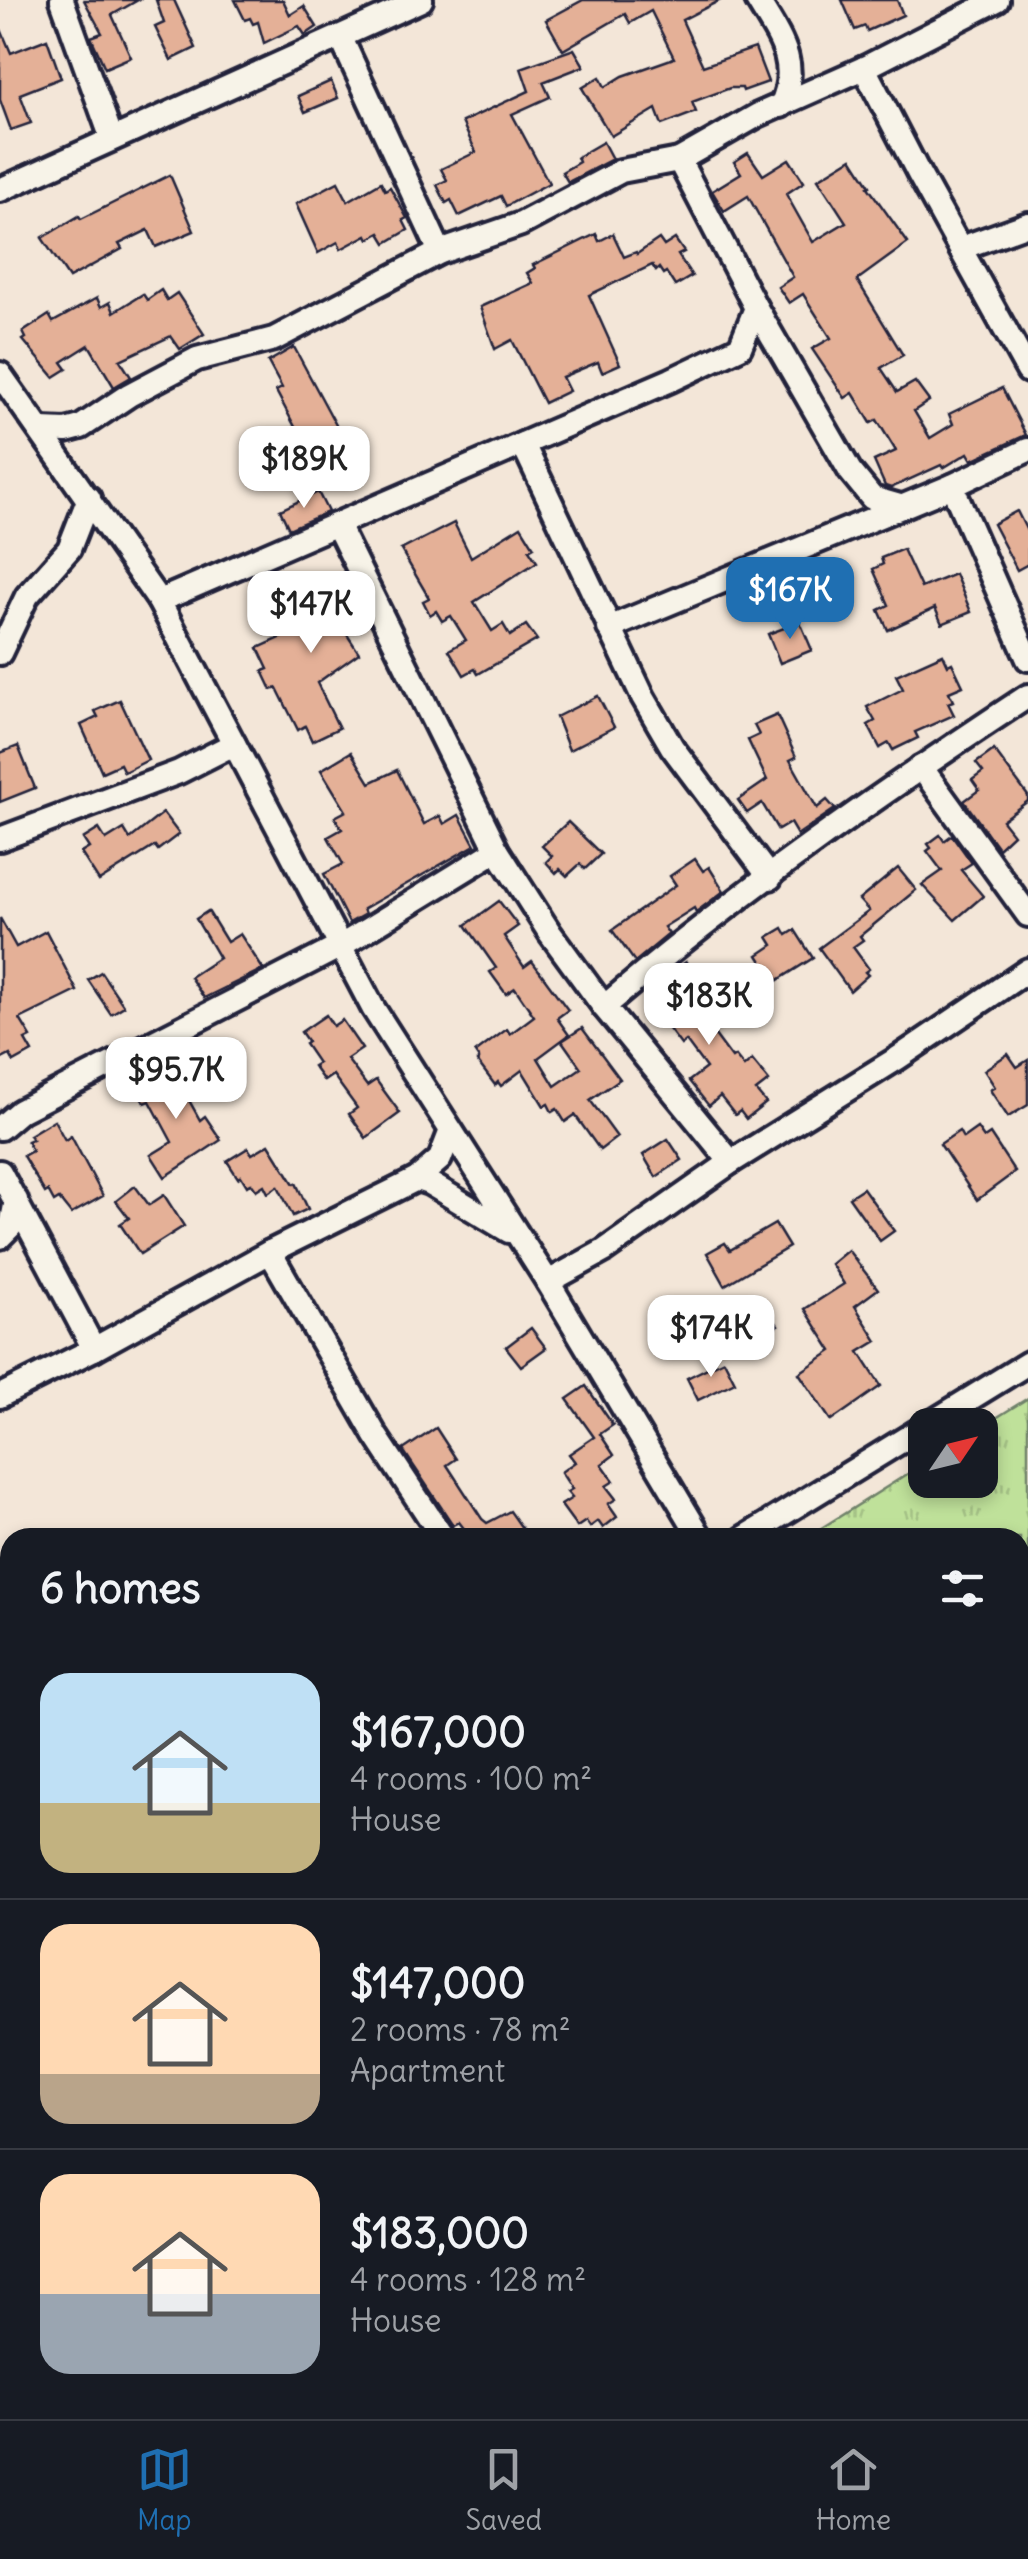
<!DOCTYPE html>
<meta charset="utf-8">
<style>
body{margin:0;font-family:Delius,sans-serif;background:#20242c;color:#f1f3f6;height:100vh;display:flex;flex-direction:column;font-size:38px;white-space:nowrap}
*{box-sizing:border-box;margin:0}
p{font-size:32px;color:#9ea1a6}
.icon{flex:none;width:55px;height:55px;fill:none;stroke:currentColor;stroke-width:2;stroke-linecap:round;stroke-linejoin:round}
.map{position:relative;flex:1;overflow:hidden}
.drawer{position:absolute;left:0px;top:1528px;width:1030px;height:892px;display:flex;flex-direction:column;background:#171b24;border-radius:30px 30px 0 0;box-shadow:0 5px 15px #0003}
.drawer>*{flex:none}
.needle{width:65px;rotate:55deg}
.controls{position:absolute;left:908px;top:1408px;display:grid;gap:20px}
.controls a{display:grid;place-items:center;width:90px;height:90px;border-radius:20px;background:#171b24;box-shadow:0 5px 15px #0003;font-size:50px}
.price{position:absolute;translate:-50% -85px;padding:0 22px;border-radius:20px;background:#fff;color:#222;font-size:32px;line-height:65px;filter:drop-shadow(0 2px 5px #0008)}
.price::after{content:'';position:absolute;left:50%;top:60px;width:30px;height:22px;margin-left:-15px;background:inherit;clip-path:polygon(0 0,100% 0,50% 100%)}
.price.active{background:#1f6fb2;color:#fff}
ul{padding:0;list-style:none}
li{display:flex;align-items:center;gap:30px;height:250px;padding:0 40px}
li+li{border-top:2px solid #363941}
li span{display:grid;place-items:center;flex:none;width:280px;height:200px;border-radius:30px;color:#555}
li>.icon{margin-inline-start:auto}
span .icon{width:120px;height:120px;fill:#fffc;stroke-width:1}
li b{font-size:42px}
h2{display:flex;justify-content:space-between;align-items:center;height:120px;padding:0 40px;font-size:42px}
.tab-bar{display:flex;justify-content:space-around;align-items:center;height:140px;border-top:2px solid #363941;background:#171b24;font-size:28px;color:#9ea1a6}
.tab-bar a{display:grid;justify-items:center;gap:5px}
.tab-bar .active{color:#1f6fb2}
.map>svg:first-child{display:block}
.grass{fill:url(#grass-tufts);stroke:#70826a;stroke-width:2.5}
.building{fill:#e4b097;stroke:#22223b;stroke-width:2.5}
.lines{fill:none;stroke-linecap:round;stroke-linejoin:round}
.minor-casing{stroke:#22223b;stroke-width:30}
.minor{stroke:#f7f3e8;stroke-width:22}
</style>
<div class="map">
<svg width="1028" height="2419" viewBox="0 0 1028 2419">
<defs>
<pattern id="grass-tufts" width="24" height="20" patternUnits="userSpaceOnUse" patternTransform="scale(2.5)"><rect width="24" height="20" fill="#bfe19a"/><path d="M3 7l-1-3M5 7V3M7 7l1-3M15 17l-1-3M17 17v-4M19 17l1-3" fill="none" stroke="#a4c186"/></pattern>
</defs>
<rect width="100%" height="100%" fill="#f3e6d8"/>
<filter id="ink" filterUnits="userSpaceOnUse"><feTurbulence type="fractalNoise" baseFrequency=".01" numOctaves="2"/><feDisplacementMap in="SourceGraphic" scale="20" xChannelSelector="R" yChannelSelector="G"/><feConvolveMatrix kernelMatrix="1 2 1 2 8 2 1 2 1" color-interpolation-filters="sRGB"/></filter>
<g filter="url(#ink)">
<!-- grass -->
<polygon class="grass" points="1028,1398 1028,2419 0,2419 0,2117 10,2109 10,2410 1020,2410 1020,1538 807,1537 925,1463 925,1480 980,1480 980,1428"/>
<!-- building -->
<g class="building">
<polygon points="84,0 138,0 112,15 131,57 105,68 91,37 102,33"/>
<polygon points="156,0 174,0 196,48 171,60 155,27 164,23"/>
<polygon points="235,0 283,0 290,15 304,6 317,27 305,35 299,26 264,43 258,22 253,24 250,18 245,20"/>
<polygon points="583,0 721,0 682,20 703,66 755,48 768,82 743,91 742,88 730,88 692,102 696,112 662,125 656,109 611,136 582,88 600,77 605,87 623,76 674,58 651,11 630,23 625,14 563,50 546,20"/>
<polygon points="842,0 897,0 903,15 867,31 865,26 855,30"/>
<polygon points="0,27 11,53 47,39 61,78 20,94 31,123 11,130 0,100"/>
<polygon points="574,49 584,66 543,82 550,97 512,114 549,183 506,206 501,196 459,216 451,200 446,203 437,185 447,180 441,169 476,152 462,122 529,91 521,68"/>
<polygon points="331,81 338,98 305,112 298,96"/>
<polygon points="603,142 612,159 568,182 562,172 579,162 577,157"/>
<polygon points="748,153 763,175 789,159 804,182 786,194 813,242 846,222 818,179 852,158 870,186 868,187 908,243 857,280 903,355 881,368 897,392 915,382 929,401 914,411 930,438 953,424 949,414 1002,388 1026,435 972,460 968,453 943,468 941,465 891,488 885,486 874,461 896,451 877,420 871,423 853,393 845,398 812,349 831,338 803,294 789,303 778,287 793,277 748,196 724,211 712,191 741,173 734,162"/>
<polygon points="170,175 194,231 156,247 148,230 119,244 122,249 69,278 42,238 79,216 81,219"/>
<polygon points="338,182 348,201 381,182 385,190 390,187 407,218 403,220 408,230 386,243 380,233 369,239 367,235 341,249 338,242 318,253 296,204"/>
<polygon points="596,234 599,241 613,234 624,257 636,252 637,254 659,239 664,246 675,239 684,252 678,255 692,276 675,286 666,272 663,274 659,268 656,271 652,265 589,295 620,364 602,372 598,362 562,377 569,391 544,403 512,340 495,349 480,307 533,283 527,273 535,268 533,265"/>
<polygon points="161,290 167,300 177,293 204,334 180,349 171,336 120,360 131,377 114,387 89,345 62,362 67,369 54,377 23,340 26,338 23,332 49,315 53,322 97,298 101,307 110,302 114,312 143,294 147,300"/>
<polygon points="294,347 344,440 311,457 276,391 282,388 268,362"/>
<polygon points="318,492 328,512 289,529 280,510"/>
<polygon points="1017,511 1028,533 1028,564 1017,570 993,524"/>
<polygon points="454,523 471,557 521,526 534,547 529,550 537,562 474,602 492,631 503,624 510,636 526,625 537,640 478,674 475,669 464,675 449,650 466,640 451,616 442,621 436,611 430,615 423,601 429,598 401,550"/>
<polygon points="903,549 921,588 955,574 971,612 942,624 935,608 888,630 879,610 889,605 873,569 883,564 881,558"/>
<polygon points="344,574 354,592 334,603 352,629 346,633 359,653 317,683 339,728 312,741 305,726 298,730 277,688 272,690 263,671 268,669 258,648 307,626 289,597 310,583 314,590"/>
<polygon points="800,622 812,650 780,663 768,634"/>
<polygon points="943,654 948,665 952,663 963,686 949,692 953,701 948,703 954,715 915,732 918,738 893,750 889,743 880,748 868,725 875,721 867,707 903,689 896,675"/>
<polygon points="598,696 614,727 569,750 556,717"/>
<polygon points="120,700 148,760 124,772 120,764 102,772 81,725 98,717 95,711"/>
<polygon points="777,715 796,757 790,760 817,808 827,800 835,809 797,835 790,823 778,830 762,803 747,813 738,800 767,780 748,740 759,735 754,725"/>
<polygon points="18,746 35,788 0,802 0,753"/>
<polygon points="994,750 1028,796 1028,801 1002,820 1013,834 998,848 964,801 979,790 972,780 983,772 976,763"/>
<polygon points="351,752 370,783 397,770 424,824 440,816 444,824 459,815 475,845 363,909 365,914 349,923 324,874 343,864 328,837 342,829 335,817 346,811 321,770"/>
<polygon points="163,813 179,834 158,850 155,846 99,881 81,853 89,848 83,839 99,829 106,840 124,829 130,839"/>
<polygon points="568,822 601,854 585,869 580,864 567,876 560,869 556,873 546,862 552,856 542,846"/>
<polygon points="940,835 944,841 952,835 972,863 961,870 983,896 955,920 922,885 942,871 927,851 931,848 928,844"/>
<polygon points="695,859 703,871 709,867 724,891 696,912 694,908 664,927 669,934 635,962 612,930 676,885 670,876"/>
<polygon points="898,868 916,890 860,936 863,940 853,947 869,969 865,972 868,975 850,991 819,948 869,911 859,900"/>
<polygon points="499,901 518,926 504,936 524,967 532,961 568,1010 557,1018 569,1035 538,1058 555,1086 581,1068 562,1041 582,1028 620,1079 590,1100 617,1137 600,1150 575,1115 565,1122 557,1109 552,1112 548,1104 544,1106 522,1070 501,1086 498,1082 495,1085 477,1061 479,1059 475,1053 507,1029 510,1034 534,1016 515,988 506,994 490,972 496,968 466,925"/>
<polygon points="208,911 227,942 240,934 263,969 204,998 190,977 219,958 196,919"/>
<polygon points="0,918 16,947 46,931 77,991 20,1019 31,1037 25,1040 32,1052 14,1062 10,1055 0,1060"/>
<polygon points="783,928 787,935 795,930 813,958 775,982 758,955 773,945 768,937"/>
<polygon points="686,962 694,974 688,978 695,989 692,990 719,1026 712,1031 732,1058 735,1056 744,1067 752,1060 769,1081 756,1091 766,1103 746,1119 740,1111 735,1115 720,1096 709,1106 689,1081 706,1068 686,1041 681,1045 666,1025 673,1020 652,986"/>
<polygon points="101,972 124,1006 111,1014 88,980"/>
<polygon points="326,1015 333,1026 342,1020 362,1049 347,1059 367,1086 376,1080 400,1113 366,1138 349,1114 357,1108 333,1075 324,1081 313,1066 318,1063 305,1044 308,1042 301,1032"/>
<polygon points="1008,1054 1017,1067 1028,1060 1028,1105 1008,1117 990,1090 995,1087 984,1070"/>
<polygon points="170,1066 200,1120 205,1116 221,1140 165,1177 151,1155 172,1142 150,1101 145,1103 135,1085"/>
<polygon points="54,1120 65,1140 71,1136 103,1196 71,1214 59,1199 54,1202 48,1191 45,1193 23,1156 32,1151 27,1141 32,1139 29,1135"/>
<polygon points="977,1128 984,1138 990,1134 1015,1172 977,1200 940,1144 959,1131 963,1138"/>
<polygon points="668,1139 682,1160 656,1177 643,1155"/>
<polygon points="269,1144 294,1184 296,1183 308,1209 293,1216 278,1186 268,1193 264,1185 256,1190 251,1183 247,1186 241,1176 238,1178 227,1161 248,1148 252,1154"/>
<polygon points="135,1186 149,1205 164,1195 184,1226 140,1254 120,1224 129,1218 116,1201"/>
<polygon points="863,1188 894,1231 880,1241 849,1197"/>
<polygon points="775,1224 789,1247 725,1285 707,1253 725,1243 730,1250"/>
<polygon points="848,1250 878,1289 855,1306 877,1341 859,1352 881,1386 831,1421 799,1373 832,1351 805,1309 844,1284 831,1264"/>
<polygon points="756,1297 778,1325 755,1343 733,1315"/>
<polygon points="531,1328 546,1348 521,1366 506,1347"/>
<polygon points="724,1360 735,1382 698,1400 687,1378"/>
<polygon points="586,1386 613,1425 600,1434 614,1455 602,1464 614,1481 606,1486 616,1499 608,1504 617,1517 603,1528 598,1521 590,1527 586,1521 577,1527 561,1505 572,1498 567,1492 572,1489 561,1472 575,1462 569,1454 594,1437 567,1399"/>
<polygon points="436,1428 456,1459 447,1465 482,1519 487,1523 510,1511 529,1538 466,1538 469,1535 459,1522 453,1525 403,1450"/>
</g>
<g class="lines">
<defs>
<g id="minor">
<polyline points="62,0 112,139"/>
<path d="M757,0C779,37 801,63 781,106"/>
<polyline points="341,38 440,252"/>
<polyline points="864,68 919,174 1028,371"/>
<polyline points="679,160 756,308 850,471 872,498 900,506"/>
<polyline points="0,190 421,0"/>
<polyline points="961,248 1028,224"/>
<polyline points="0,374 159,601 373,1008 548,1282 701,1538"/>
<polyline points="42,430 66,431 81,427 129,395 197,359 274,339 440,252 521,224 621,171 679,160 758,115 864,68 997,0"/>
<polyline points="523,444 643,697 672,747 770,878"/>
<polyline points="952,486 1028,659"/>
<polyline points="337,525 497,850 550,933 604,1007 731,1162"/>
<polyline points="159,601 671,380 740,347 756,308"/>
<polyline points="609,628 952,486 1028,450"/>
<polyline points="0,653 27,596 69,549 89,498"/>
<polyline points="921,767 1028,915"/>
<polyline points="0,839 179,772 234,744"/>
<path d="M604,1007C737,893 882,792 1028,696"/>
<polyline points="0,1128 20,1111 339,947 497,850"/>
<polyline points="0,1172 94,1349"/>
<polyline points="417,1179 429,1183 509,1231"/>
<polyline points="0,1237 11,1226 16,1200"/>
<polyline points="270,1252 376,1436 443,1538"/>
<polyline points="548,1282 604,1251 731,1162 898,1058 1028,970"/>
<polyline points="0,1396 94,1349 270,1252 417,1179 440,1159 450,1133"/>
<polyline points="744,1538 1028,1363"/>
<polyline points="0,2074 10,2066"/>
</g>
</defs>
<!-- minor casing -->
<use href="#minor" class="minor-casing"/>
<!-- minor -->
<use href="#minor" class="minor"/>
</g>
</g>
</svg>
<div class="controls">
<a><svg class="needle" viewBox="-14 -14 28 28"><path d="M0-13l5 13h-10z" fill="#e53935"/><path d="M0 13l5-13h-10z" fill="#9ea1a6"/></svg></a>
</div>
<b class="price" style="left:304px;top:511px">$189K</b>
<b class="price active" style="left:790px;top:642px">$167K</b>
<b class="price" style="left:311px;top:656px">$147K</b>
<b class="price" style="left:709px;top:1048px">$183K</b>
<b class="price" style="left:176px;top:1122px">$95.7K</b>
<b class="price" style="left:711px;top:1380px">$174K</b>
<section class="drawer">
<h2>6 homes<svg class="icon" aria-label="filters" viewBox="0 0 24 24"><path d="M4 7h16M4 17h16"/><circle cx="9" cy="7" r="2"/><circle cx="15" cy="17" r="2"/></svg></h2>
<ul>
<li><span style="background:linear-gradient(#bfe0f5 65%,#c2b280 0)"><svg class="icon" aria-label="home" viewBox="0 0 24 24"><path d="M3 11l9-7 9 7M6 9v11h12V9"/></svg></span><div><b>$167,000</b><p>4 rooms · 100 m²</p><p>House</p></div></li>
<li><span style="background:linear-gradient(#ffd9b3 75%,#b9a48a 0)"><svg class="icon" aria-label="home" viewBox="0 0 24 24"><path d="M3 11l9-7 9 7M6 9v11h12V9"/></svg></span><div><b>$147,000</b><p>2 rooms · 78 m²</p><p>Apartment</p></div></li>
<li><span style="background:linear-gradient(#ffd9b3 60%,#9aa5b1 0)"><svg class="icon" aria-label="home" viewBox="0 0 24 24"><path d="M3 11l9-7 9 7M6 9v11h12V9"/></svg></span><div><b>$183,000</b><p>4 rooms · 128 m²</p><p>House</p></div></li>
</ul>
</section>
</div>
<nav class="tab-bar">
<a class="active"><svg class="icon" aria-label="map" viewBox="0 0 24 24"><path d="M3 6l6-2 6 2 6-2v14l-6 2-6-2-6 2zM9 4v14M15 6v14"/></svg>Map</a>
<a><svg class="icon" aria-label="saved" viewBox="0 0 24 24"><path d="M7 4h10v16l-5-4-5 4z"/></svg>Saved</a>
<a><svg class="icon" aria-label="home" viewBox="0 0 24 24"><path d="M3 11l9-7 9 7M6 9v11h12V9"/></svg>Home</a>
</nav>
